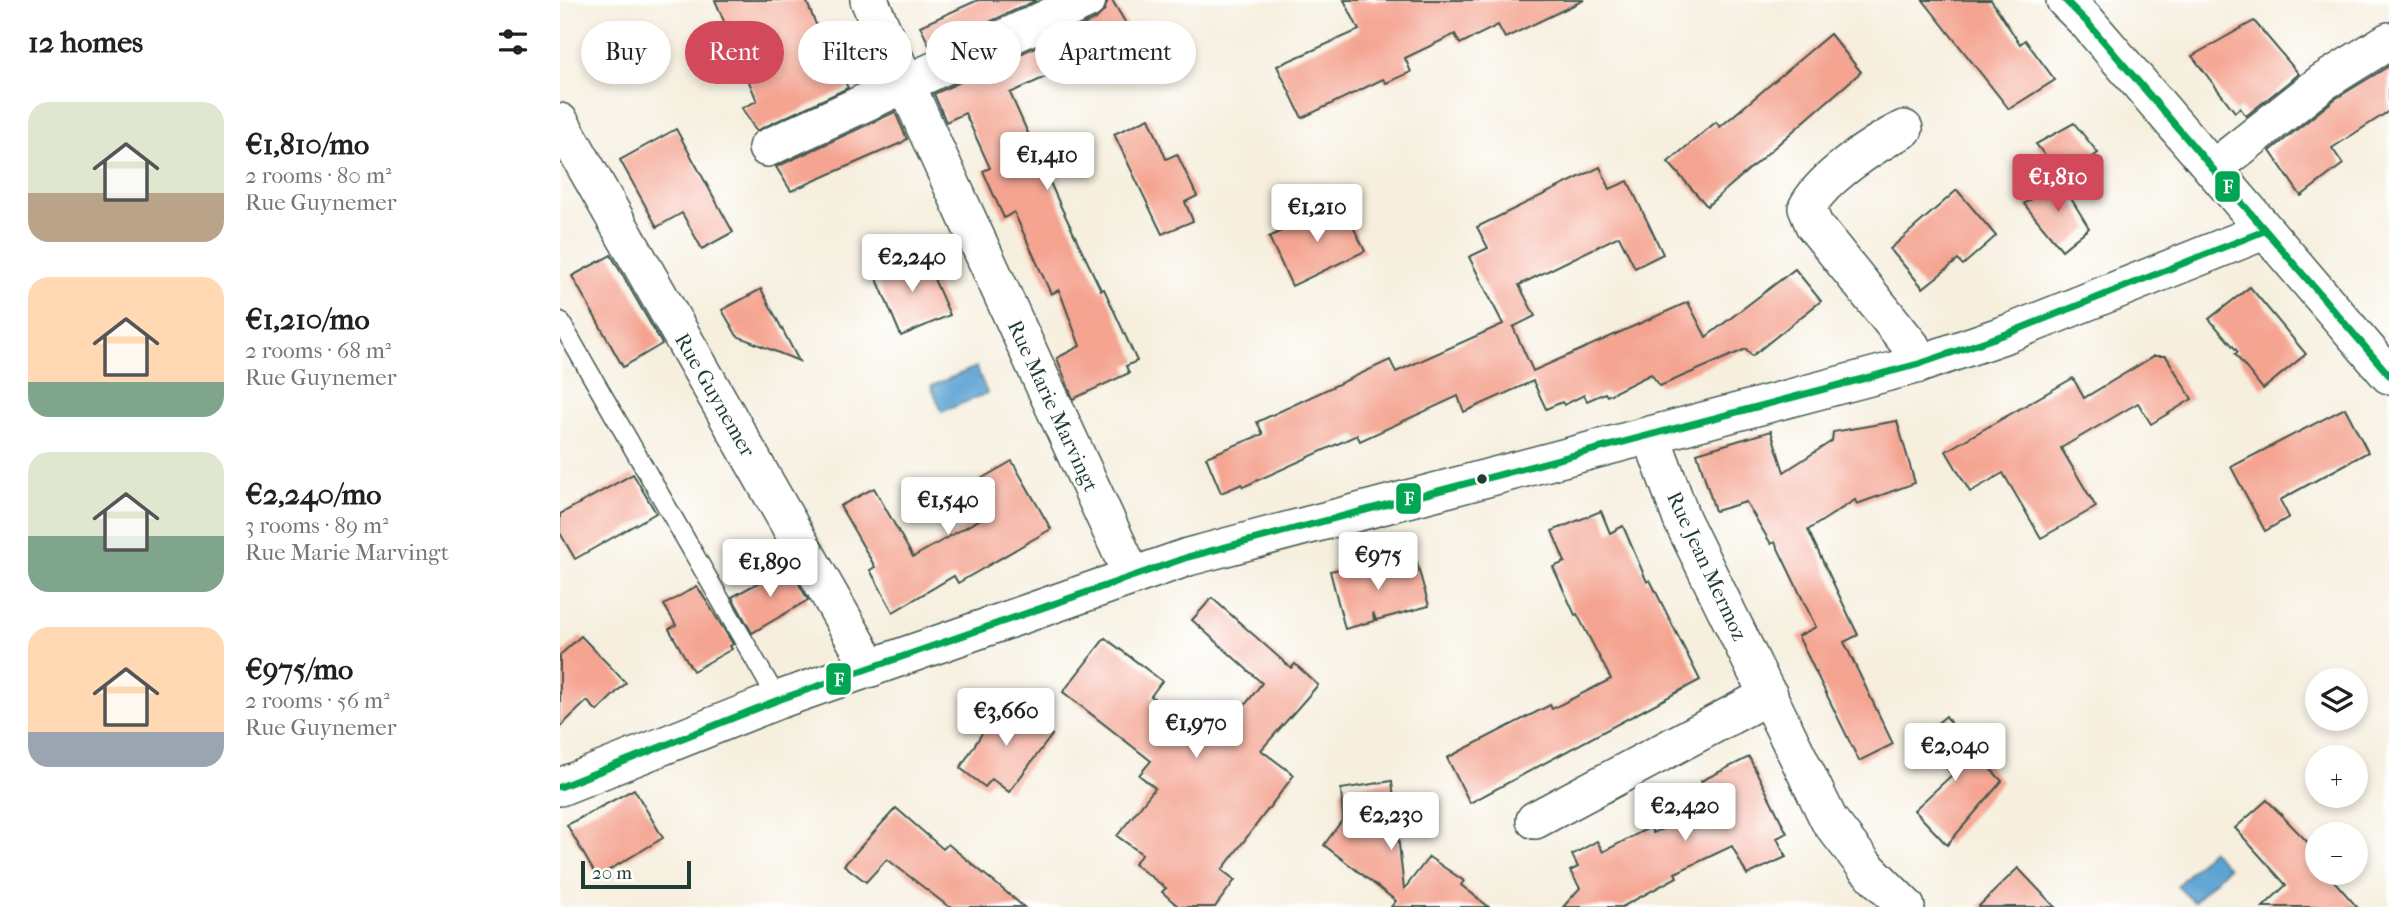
<!DOCTYPE html>
<meta charset="utf-8">
<style>
body{margin:0;font-family:"IM FELL French Canon",serif;background:#f6f6f6;color:#202124;height:100vh;display:flex;flex-direction:column;font-size:26px;white-space:nowrap}
*{box-sizing:border-box;margin:0}
p{font-size:23px;color:#757577}
.icon{flex:none;width:38px;height:38px;fill:none;stroke:currentColor;stroke-width:2;stroke-linecap:round;stroke-linejoin:round}
.map{position:relative;flex:1;overflow:hidden}
.drawer{display:flex;flex-direction:column;background:#fff;width:560px}
.drawer>*{flex:none}
.hud{position:absolute;left:21px;top:21px;width:665px;height:63px;display:flex;gap:14px}
.controls{position:absolute;left:1745px;top:668px;display:grid;gap:14px}
.controls a{display:grid;place-items:center;width:63px;height:63px;border-radius:50%;background:#fff;box-shadow:0 4px 10px #0003;font-size:35px}
.scale{position:absolute;left:21px;bottom:18px;width:110px;box-sizing:border-box;padding-left:7px;border:4px solid #1f3d34;border-top:0;font-size:19px;line-height:24px;white-space:nowrap;color:#1f3d34;-webkit-text-stroke:5px #fff;paint-order:stroke}
.price{position:absolute;translate:-50% -60px;padding:0 16px;border-radius:7px;background:#fff;color:#222;font-size:23px;line-height:46px;filter:drop-shadow(0 2px 4px #0008)}
.price::after{content:'';position:absolute;left:50%;top:42px;width:21px;height:16px;margin-left:-10px;background:inherit;clip-path:polygon(0 0,100% 0,50% 100%)}
.price.selected{background:#d1495b;color:#fff}
ul{padding:0;list-style:none}
li{display:flex;align-items:center;gap:21px;height:175px;padding:0 28px}
li span{display:grid;place-items:center;flex:none;width:196px;height:140px;border-radius:21px;color:#555}
li>.icon{margin-inline-start:auto}
span .icon{width:84px;height:84px;fill:#fffc;stroke-width:1}
li b{font-size:30px}
h2{display:flex;justify-content:space-between;align-items:center;height:84px;padding:0 28px;font-size:30px}
.tag{padding:0 24px;border-radius:32px;background:#fff;box-shadow:0 4px 10px #0003;font-size:24px;line-height:63px}
.tag.selected{background:#d1495b;color:#fff}
main{display:flex;flex:1;min-height:0}
.map>svg:first-child{display:block}
.water{fill:#5da3d3;stroke:#3e7084;stroke-width:2}
.building{fill:#f4a491}
.lines{fill:none;stroke-linecap:round;stroke-linejoin:round}
.service-casing{stroke:#3f584e;stroke-width:21}
.minor-casing{stroke:#3f584e;stroke-width:40}
.service{stroke:#fff;stroke-width:18}
.minor{stroke:#fff;stroke-width:37}
.bus-1-casing{stroke:#fff;stroke-width:12}
.bus-1{stroke:#00a651;stroke-width:7}
.bus-dot{fill:#1f3d34;stroke:#fff;stroke-width:2.5}
.labels{text-anchor:middle;stroke-width:5;stroke-linejoin:round;paint-order:stroke}
.street-label{font-size:21px;fill:#1f3d34;stroke:#fff}
.line-badge{stroke:#fff;stroke-width:2.5}
.badge-label{font-size:19px;text-anchor:middle;font-weight:bold;fill:#fff}
</style>
<main>
<section class="drawer">
<h2>12 homes<svg class="icon" aria-label="filters" viewBox="0 0 24 24"><path d="M4 7h16M4 17h16"/><circle cx="9" cy="7" r="2"/><circle cx="15" cy="17" r="2"/></svg></h2>
<ul>
<li><span style="background:linear-gradient(#dfe7d0 65%,#b9a48a 0)"><svg class="icon" aria-label="home" viewBox="0 0 24 24"><path d="M3 11l9-7 9 7M6 9v11h12V9"/></svg></span><div><b>€1,810/mo</b><p>2 rooms · 80 m²</p><p>Rue Guynemer</p></div></li>
<li><span style="background:linear-gradient(#ffd9b3 75%,#7fa58c 0)"><svg class="icon" aria-label="home" viewBox="0 0 24 24"><path d="M3 11l9-7 9 7M6 9v11h12V9"/></svg></span><div><b>€1,210/mo</b><p>2 rooms · 68 m²</p><p>Rue Guynemer</p></div></li>
<li><span style="background:linear-gradient(#dfe7d0 60%,#7fa58c 0)"><svg class="icon" aria-label="home" viewBox="0 0 24 24"><path d="M3 11l9-7 9 7M6 9v11h12V9"/></svg></span><div><b>€2,240/mo</b><p>3 rooms · 89 m²</p><p>Rue Marie Marvingt</p></div></li>
<li><span style="background:linear-gradient(#ffd9b3 75%,#9aa5b1 0)"><svg class="icon" aria-label="home" viewBox="0 0 24 24"><path d="M3 11l9-7 9 7M6 9v11h12V9"/></svg></span><div><b>€975/mo</b><p>2 rooms · 56 m²</p><p>Rue Guynemer</p></div></li>
</ul>
</section>
<div class="map">
<svg width="1829" height="907" viewBox="0 0 1829 907">
<rect width="100%" height="100%" fill="#fff"/>
<filter id="ink" filterUnits="userSpaceOnUse"><feTurbulence type="fractalNoise" baseFrequency=".0143" numOctaves="2"/><feDisplacementMap in="SourceGraphic" scale="14" xChannelSelector="R" yChannelSelector="G"/><feConvolveMatrix kernelMatrix="1 2 1 2 8 2 1 2 1" color-interpolation-filters="sRGB"/></filter>
<filter id="wash" filterUnits="userSpaceOnUse"><feTurbulence type="fractalNoise" baseFrequency=".00686" numOctaves="4" result="noise"/><feDisplacementMap in="SourceGraphic" scale="28" xChannelSelector="R" yChannelSelector="G"/><feGaussianBlur stdDeviation="1.57" result="paint"/><feColorMatrix in="noise" values="0 0 0 0 0 0 0 0 0 0 0 0 0 0 0 0 0 1.4 0 .05"/><feComposite in="paint" operator="in"/></filter>
<g filter="url(#wash)">
<rect width="100%" height="100%" fill="#f6efde"/>
<!-- water -->
<g class="water">
<polygon points="416,367 427,393 382,412 371,386"/>
<polygon points="1651,850 1668,867 1634,902 1617,886"/>
</g>
<g id="blocks">
<!-- building -->
<g class="building">
<polygon points="155,0 246,0 273,66 277,65 288,88 196,131 182,108 197,101"/>
<polygon points="418,0 477,0 371,49 360,26"/>
<polygon points="548,0 552,0 574,37 450,93 501,207 541,290 544,289 577,361 566,366 569,373 513,399 497,358 520,346 499,290 491,294 454,212 444,218 423,171 430,168 405,113 386,122 374,94 536,19 544,11"/>
<polygon points="784,0 1024,0 945,38 938,25 900,44 895,34 845,58 851,72 826,83 823,79 742,118 717,66 799,30"/>
<polygon points="1363,0 1431,0 1460,44 1465,40 1495,80 1449,109"/>
<polygon points="1694,21 1739,74 1686,116 1680,108 1675,112 1632,56"/>
<polygon points="1270,34 1301,72 1147,206 1108,162 1156,122 1160,127"/>
<polygon points="1829,66 1829,111 1772,148 1783,164 1741,196 1710,151 1775,99"/>
<polygon points="335,112 347,139 341,143 231,191 216,167"/>
<polygon points="589,118 606,159 617,154 637,196 625,202 633,221 602,234 554,134"/>
<polygon points="1514,123 1538,153 1503,179 1476,144"/>
<polygon points="116,129 173,232 142,249 122,213 97,227 60,160"/>
<polygon points="1040,167 1050,189 1068,181 1103,254 1075,268 1059,236 959,285 975,316 953,327 973,371 1128,302 1146,337 1235,269 1261,301 1192,356 1186,349 1100,386 1091,374 1047,396 1045,393 1027,401 1024,395 1004,405 1002,402 986,409 973,381 904,412 898,396 800,441 797,435 683,487 682,484 661,493 646,457 703,434 697,422 830,360 836,372 943,324 909,257 928,248 917,227"/>
<polygon points="1498,177 1529,228 1502,250 1464,204"/>
<polygon points="1397,190 1436,236 1403,265 1398,260 1363,288 1330,249"/>
<polygon points="781,202 805,251 732,286 709,237"/>
<polygon points="362,252 390,315 341,336 314,272"/>
<polygon points="51,255 102,344 63,367 12,276"/>
<polygon points="1690,287 1746,354 1703,389 1675,354 1678,352 1649,319"/>
<polygon points="201,289 239,361 177,336 162,310"/>
<polygon points="1594,356 1606,356 1632,399 1591,424 1578,403 1501,448 1536,507 1481,538 1443,473 1410,492 1386,451 1513,378 1524,398"/>
<polygon points="1785,408 1808,452 1720,500 1729,517 1705,531 1671,467"/>
<polygon points="1337,421 1355,483 1297,504 1295,500 1248,530 1298,635 1284,642 1333,744 1299,761 1238,636 1256,627 1215,542 1211,544 1186,502 1155,511 1137,453 1211,431 1224,472 1272,441 1273,432"/>
<polygon points="452,461 491,529 398,583 394,576 333,612 310,570 315,567 280,506 314,488 353,557 422,518 405,488"/>
<polygon points="73,474 96,513 15,559 0,533 0,514"/>
<polygon points="1041,511 1050,533 1063,526 1087,582 1090,580 1140,680 910,803 887,758 990,705 992,709 1051,679 1017,614 1015,615 993,567 1005,562 992,531"/>
<polygon points="856,560 869,606 816,620 813,612 814,621 785,629 770,571 807,563 808,571"/>
<polygon points="229,566 248,600 192,633 172,597"/>
<polygon points="137,586 173,644 170,646 172,649 133,671 109,629 116,625 104,605"/>
<polygon points="652,598 731,668 735,664 758,685 701,750 734,775 662,870 675,880 655,907 619,907 602,892 606,888 574,864 582,854 557,836 595,788 579,775 591,761 503,692 545,638 602,681 591,696 654,745 702,683 632,620"/>
<polygon points="21,636 66,683 37,711 27,701 0,727 0,655"/>
<polygon points="444,699 492,735 449,792 432,779 425,787 400,768"/>
<polygon points="1386,716 1397,734 1442,781 1387,845 1354,810 1392,775 1361,737"/>
<polygon points="1189,757 1227,833 1217,838 1226,857 1187,875 1172,846 1115,873 1117,877 1062,907 1003,907 1020,888 1010,871 1018,867 1012,855 1037,841 1043,852 1090,827 1093,833 1153,807 1141,781"/>
<polygon points="832,781 844,889 869,857 904,881 901,885 929,907 831,907 836,901 764,845 783,819 781,789"/>
<polygon points="74,789 103,838 37,877 7,825"/>
<polygon points="1707,800 1754,849 1749,853 1757,862 1757,873 1767,873 1797,907 1703,907 1726,885 1675,828"/>
<polygon points="336,808 383,849 388,844 464,907 389,907 327,859 306,882 284,865"/>
<polygon points="1458,868 1495,907 1418,907"/>
</g>
</g>
</g>
<g filter="url(#ink)">
<use href="#blocks" fill-opacity="0" stroke="#3f584e" stroke-width="2"/>
<g class="lines">
<defs>
<polyline id="service" points="0,321 218,700"/>
<g id="minor">
<polyline points="309,0 366,129 572,576"/>
<polyline points="1505,0 1528,23 1829,375"/>
<polyline points="0,122 311,668"/>
<path d="M1344,129C1314,144 1262,178 1247,208L1254,225L1351,346L1359,364"/>
<polyline points="207,148 527,0"/>
<polyline points="1653,169 1763,82 1829,41"/>
<polyline points="1091,435 1122,520 1269,820 1305,866 1346,907"/>
<polyline points="0,787 218,700 628,557 1359,364 1449,333 1704,231"/>
<polyline points="975,820 1209,695"/>
</g>
</defs>
<!-- service casing -->
<use href="#service" class="service-casing"/>
<!-- minor casing -->
<use href="#minor" class="minor-casing"/>
<!-- service -->
<use href="#service" class="service"/>
<!-- minor -->
<use href="#minor" class="minor"/>
<defs>
<g id="bus-1">
<polyline points="1505,0 1528,23 1829,375"/>
<polyline points="0,787 218,700 628,557 1359,364 1449,333 1704,231"/>
</g>
</defs>
<!-- bus-1 casing -->
<use href="#bus-1" class="bus-1-casing"/>
<!-- bus-1 -->
<use href="#bus-1" class="bus-1"/>
</g>
</g>
<!-- markers -->
<circle class="bus-dot" cx="922" cy="479" r="6"/>
<g class="labels">
<!-- street labels -->
<g class="street-label">
<text transform="translate(155 395) rotate(60)" y="7">Rue Guynemer</text>
<text transform="translate(493 406) rotate(65)" y="7">Rue Marie Marvingt</text>
<text transform="translate(1147 566) rotate(65)" y="7">Rue Jean Mermoz</text>
</g>
</g>
<g class="line-badge">
<rect x="1654" y="170" width="27" height="33" rx="7" fill="#00a651"/>
<rect x="835" y="482" width="27" height="33" rx="7" fill="#00a651"/>
<rect x="265" y="662" width="27" height="34" rx="7" fill="#00a651"/>
</g>
<g class="badge-label">
<text x="1668" y="193">F</text>
<text x="849" y="505">F</text>
<text x="279" y="686">F</text>
</g>
</svg>
<div class="controls">
<a><svg class="icon" aria-label="layers" viewBox="0 0 24 24"><path d="M12 4l9 5-9 5-9-5zM3 14l9 5 9-5"/></svg></a>
<a>+</a>
<a>−</a>
</div>
<div class="scale">20 m</div>
<b class="price" style="left:487px;top:192px">€1,410</b>
<b class="price selected" style="left:1498px;top:214px">€1,810</b>
<b class="price" style="left:757px;top:244px">€1,210</b>
<b class="price" style="left:352px;top:294px">€2,240</b>
<b class="price" style="left:388px;top:537px">€1,540</b>
<b class="price" style="left:818px;top:592px">€975</b>
<b class="price" style="left:210px;top:599px">€1,890</b>
<b class="price" style="left:446px;top:748px">€3,660</b>
<b class="price" style="left:636px;top:760px">€1,970</b>
<b class="price" style="left:1395px;top:783px">€2,040</b>
<b class="price" style="left:1125px;top:843px">€2,420</b>
<b class="price" style="left:831px;top:852px">€2,230</b>
<div class="hud">
<a class="tag">Buy</a>
<a class="tag selected">Rent</a>
<a class="tag">Filters</a>
<a class="tag">New</a>
<a class="tag">Apartment</a>
</div>
</div>
</main>
